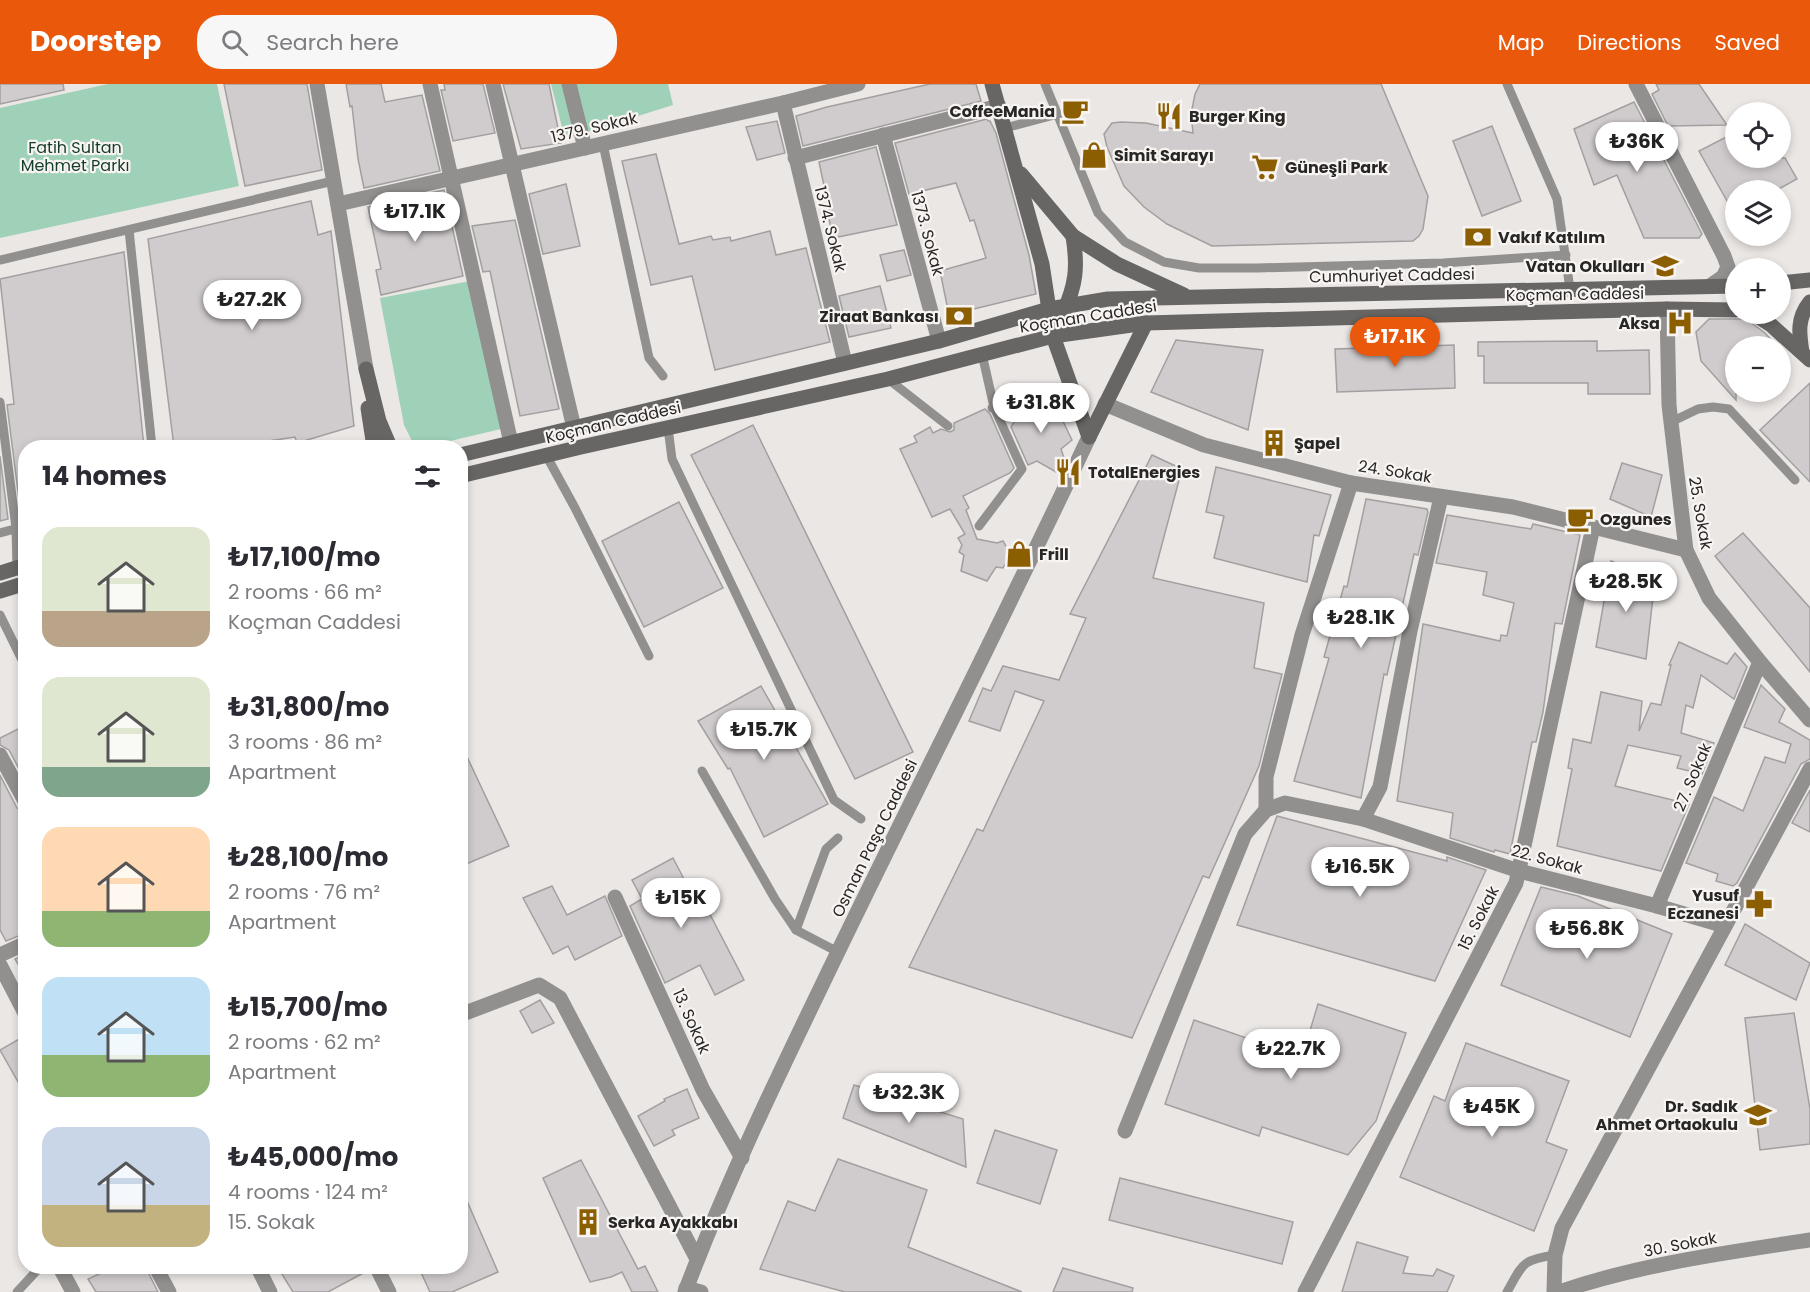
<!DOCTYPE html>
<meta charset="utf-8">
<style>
body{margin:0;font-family:Poppins,sans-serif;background:#f7f7f7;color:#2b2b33;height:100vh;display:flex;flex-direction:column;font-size:22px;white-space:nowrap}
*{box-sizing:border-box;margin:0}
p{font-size:20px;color:#7c7c81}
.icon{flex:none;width:33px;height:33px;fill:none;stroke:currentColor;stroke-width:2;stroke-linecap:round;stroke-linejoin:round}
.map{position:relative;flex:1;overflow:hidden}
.side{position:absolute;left:18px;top:356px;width:450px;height:834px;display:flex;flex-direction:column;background:#fff;border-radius:24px;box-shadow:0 3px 9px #0003}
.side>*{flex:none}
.tools{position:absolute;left:1725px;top:18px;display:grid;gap:12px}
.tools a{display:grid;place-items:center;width:66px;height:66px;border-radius:50%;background:#fff;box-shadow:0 3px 9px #0003;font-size:30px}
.price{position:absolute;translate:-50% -51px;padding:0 14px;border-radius:21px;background:#fff;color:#222;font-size:20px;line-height:39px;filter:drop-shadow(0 2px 3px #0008)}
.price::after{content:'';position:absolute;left:50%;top:36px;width:18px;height:14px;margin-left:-9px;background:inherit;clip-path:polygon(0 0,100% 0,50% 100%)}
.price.selected{background:#ea580c;color:#fff}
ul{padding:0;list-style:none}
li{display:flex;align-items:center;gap:18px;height:150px;padding:0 24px}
li span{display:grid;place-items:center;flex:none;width:168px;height:120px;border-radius:18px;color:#555}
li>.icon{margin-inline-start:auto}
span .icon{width:72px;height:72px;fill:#fffc;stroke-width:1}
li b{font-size:26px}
h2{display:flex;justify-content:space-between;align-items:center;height:72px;padding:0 24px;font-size:26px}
header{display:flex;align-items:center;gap:36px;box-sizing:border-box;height:84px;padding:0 30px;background:#ea580c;color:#fff}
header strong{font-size:28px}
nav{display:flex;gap:33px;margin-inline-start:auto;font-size:21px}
.search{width:420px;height:54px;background:#f7f7f7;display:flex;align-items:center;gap:15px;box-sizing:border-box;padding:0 21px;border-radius:24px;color:#7c7c81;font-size:22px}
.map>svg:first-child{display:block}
.green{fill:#9ed1b7}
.building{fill:#d0cbcd;stroke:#a39fa0;stroke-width:1.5}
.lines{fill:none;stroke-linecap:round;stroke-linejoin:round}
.service{stroke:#91908f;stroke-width:9}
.minor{stroke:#91908f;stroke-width:15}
.tertiary{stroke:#91908f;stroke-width:15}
.secondary{stroke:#686665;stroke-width:15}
.labels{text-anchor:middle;stroke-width:4.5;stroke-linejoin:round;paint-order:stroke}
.poi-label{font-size:16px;font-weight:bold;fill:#282726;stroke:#f8f4f2;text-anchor:start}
.street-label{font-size:16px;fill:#282726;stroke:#f8f4f2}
.park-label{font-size:16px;fill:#133d2b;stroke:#f8f4f2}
</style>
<header>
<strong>Doorstep</strong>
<div class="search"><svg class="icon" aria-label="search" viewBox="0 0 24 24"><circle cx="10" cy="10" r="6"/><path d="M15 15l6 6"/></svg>Search here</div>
<nav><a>Map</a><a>Directions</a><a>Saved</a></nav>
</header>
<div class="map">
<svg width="1810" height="1208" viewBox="0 0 1810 1208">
<rect width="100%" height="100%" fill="#ebe7e5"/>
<!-- green -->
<g class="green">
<polygon points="108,0 217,0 239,102 0,154 0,24"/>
<polygon points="551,0 668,0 673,21 565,55"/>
<polygon points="470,197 501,345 429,362 412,357 404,341 380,214"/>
</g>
<!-- building -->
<g class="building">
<polygon points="0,0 63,0 64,6 0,20"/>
<polygon points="224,0 307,0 322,86 245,102"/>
<polygon points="346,0 381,0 385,18 422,11 440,87 364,104 358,75 352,22 350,23"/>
<polygon points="444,0 483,0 495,49 453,57 441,6 445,6"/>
<polygon points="503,0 549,0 561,59 521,65"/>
<polygon points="930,0 976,0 981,17 803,62 796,32 827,23"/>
<polygon points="1200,0 1381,0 1428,112 1423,145 1419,152 1413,157 1212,162 1167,140 1144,123 1124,102 1107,63 1104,50 1112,39 1121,38 1146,39 1193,49 1191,30 1195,10"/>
<polygon points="1656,0 1699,0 1727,41 1668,42 1652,10 1659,6"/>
<polygon points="1634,18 1702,150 1699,154 1644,154 1617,91 1594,101 1574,45"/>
<polygon points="987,35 988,37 990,37 996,49 1029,171 1036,210 949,231 940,187 986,174 974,136 970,137 956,99 909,110 895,59"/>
<polygon points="777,37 785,69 757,76 746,43"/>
<polygon points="1492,42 1521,117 1482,132 1453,57"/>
<polygon points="1736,48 1736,74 1785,74 1797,95 1777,106 1736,106 1736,133 1699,67"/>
<polygon points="876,63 897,141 833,154 828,130 830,130 819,78"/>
<polygon points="656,70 679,160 711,152 713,156 730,153 731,157 770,147 776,171 806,164 830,258 715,286 692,192 651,201 622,77"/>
<polygon points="566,100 580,162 543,170 529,110"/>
<polygon points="444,106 463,192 381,211 376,186 381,185 368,123"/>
<polygon points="311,117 318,151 331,147 354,342 297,359 295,353 269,357 269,363 174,363 148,155"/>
<polygon points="515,136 559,325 520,332 490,187 483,188 472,142"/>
<polygon points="904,166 911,191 887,197 880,171"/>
<polygon points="124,168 144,363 26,363 26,430 21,431 7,321 14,320 0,195"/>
<polygon points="880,202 891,244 849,253 839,212"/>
<polygon points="1709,235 1746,235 1765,249 1777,262 1736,262 1736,316 1701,277 1696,248"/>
<polygon points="1176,256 1263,266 1248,346 1151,308"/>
<polygon points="1597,257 1597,267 1649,266 1650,310 1588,310 1588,299 1484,299 1484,272 1478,272 1478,258"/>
<polygon points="1454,261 1455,304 1337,308 1335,265"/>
<polygon points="1810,299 1810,398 1760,346"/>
<polygon points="1029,312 1047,320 1049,330 1058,327 1072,356 1061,365 1064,374 1056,388 1037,377 1028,381 1011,343"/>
<polygon points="985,325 990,330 1014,384 1010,389 963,412 969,424 966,426 977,455 997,459 1003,457 1011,471 1003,484 996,483 987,497 961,487 964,471 959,468 962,461 958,454 965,450 950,425 932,433 900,365 917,358 914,352 930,343 933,349 941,345 950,348 954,346 954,339"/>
<polygon points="753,341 913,668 855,695 691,371"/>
<polygon points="1152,371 1182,385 1153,494 1264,519 1254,584 1282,590 1259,682 1209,794 1203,792 1132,954 909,883 977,745 983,747 1044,617 1015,607 1000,647 969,637 983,604 991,607 1003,582 1059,596 1086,534 1070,530"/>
<polygon points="0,372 8,435 0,437"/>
<polygon points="1622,379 1662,391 1651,433 1610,415"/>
<polygon points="1216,383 1331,411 1319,452 1314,451 1307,498 1214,474 1224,432 1206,428"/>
<polygon points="1366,415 1427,425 1428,428 1418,471 1414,470 1387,591 1384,590 1361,714 1294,697 1329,574 1324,573 1344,502 1347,503"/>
<polygon points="679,418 723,504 644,543 602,457"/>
<polygon points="1447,431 1531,445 1533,440 1580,451 1562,540 1555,539 1543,628 1536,658 1532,658 1510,770 1495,766 1494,768 1450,754 1453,729 1397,717 1423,540 1500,557 1501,551 1507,552 1514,519 1483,511 1487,488 1436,479"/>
<polygon points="1743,449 1810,524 1810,588 1715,472"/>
<polygon points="1611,477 1636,487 1654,504 1646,575 1596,563"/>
<polygon points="1679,558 1727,580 1735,569 1747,583 1734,615 1701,591 1693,624 1686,621 1681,649 1714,659 1702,690 1677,684 1681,672 1628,661 1615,702 1689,720 1661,787 1557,762 1572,685 1568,684 1573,655 1591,659 1601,608 1642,617 1639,647 1651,619 1661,621 1671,581 1669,581"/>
<polygon points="1761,601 1785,625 1779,638 1810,656 1810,675 1801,680 1737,799 1733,802 1716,797 1718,790 1686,779 1714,713 1743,727 1765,673 1785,679 1791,660 1744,643"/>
<polygon points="761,602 828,720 764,753 730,684 728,685 698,637"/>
<polygon points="26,641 26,698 9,666 0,661 0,654"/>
<polygon points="460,658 509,762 466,780 460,770"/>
<polygon points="0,691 17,724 26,729 26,849 6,857 0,846"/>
<polygon points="1810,706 1810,748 1792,739"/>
<polygon points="1277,732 1447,777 1447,773 1486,786 1435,897 1237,841"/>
<polygon points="673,774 696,818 702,815 744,896 715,911 700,881 665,899 630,822 642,815 632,796"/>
<polygon points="552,802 567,831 605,812 622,852 575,876 568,862 553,870 523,814"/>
<polygon points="1541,803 1578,812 1672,850 1630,953 1501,901"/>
<polygon points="1745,840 1810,879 1796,916 1725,881"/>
<polygon points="26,870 26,893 15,875"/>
<polygon points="540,916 554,939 532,949 520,927"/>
<polygon points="1318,920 1406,949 1376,1037 1348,1071 1262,1043 1259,1052 1165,1020 1194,936 1302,973"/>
<polygon points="1794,929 1810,1025 1810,1060 1760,1066 1745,934"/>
<polygon points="26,951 26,1012 0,966"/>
<polygon points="1466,959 1569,997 1546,1058 1567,1066 1534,1147 1400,1093 1434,1012 1445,1017"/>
<polygon points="854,1001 963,1035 966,1083 843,1034"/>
<polygon points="687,1005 699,1034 672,1046 675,1051 654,1062 638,1032 665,1017 664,1015"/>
<polygon points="995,1046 1057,1066 1040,1120 977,1099"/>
<polygon points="838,1075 927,1106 908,1163 1022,1208 845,1208 760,1185 788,1117 815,1127"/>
<polygon points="581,1076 638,1185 645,1182 658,1208 632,1208 622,1188 611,1193 590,1198 543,1094"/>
<polygon points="1120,1094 1293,1138 1282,1180 1109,1136"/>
<polygon points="460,1101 498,1188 452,1208 430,1208 418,1182 460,1182"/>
<polygon points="1357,1158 1408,1173 1403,1189 1433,1192 1437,1185 1454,1192 1447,1208 1342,1208"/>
<polygon points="116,1182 145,1182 158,1208 96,1208 88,1195"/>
<polygon points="277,1182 366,1182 367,1187 328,1208 293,1208"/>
<polygon points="1063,1184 1133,1204 1132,1208 1053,1208"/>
</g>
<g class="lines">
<!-- service -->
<g class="service">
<polyline points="1045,0 1098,129 1125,158 1164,178 1199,184 1258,184 1443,179 1566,171"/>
<polyline points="1507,0 1557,115 1570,205"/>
<polyline points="1005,44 1058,30"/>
<polyline points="603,60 649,274 663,292"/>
<polyline points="129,146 152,363"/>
<polyline points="0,176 333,97"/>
<polyline points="982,270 994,323 992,324"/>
<polyline points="888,295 948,342"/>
<polyline points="0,318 16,444 17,483"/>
<polyline points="1671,338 1698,325 1713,323 1729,325 1795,396"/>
<polyline points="668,344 672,375 834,716 861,735"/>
<polyline points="546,371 575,424 649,572"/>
<polyline points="979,442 1022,385 994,323"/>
<polyline points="0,449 26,442"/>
<polyline points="0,531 26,584"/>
<polyline points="702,687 775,815 796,846"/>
<polyline points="838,754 826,765 796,846 838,868"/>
<polyline points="17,1208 41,1182"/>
<path d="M1507,1208C1523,1180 1521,1176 1555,1171"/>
</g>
<!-- minor -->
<g class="minor">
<polyline points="430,0 511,359"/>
<polyline points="493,0 574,344"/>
<polyline points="569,0 585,64"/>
<polyline points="1636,0 1724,172 1728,183 1723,193 1710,202"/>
<polyline points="783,19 845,279"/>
<polyline points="883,51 939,257"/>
<polyline points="795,74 999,22"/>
<polyline points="338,120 783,19 858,0"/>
<polyline points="1667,225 1669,321 1686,466 1709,514 1760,578 1810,636"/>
<polyline points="1105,320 1204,361 1351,399 1513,423 1686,466"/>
<polyline points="0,671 26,719"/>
<polyline points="1266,726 1266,693 1302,551 1351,399"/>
<polyline points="1363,735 1519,787 1657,822 1725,842"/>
<polyline points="615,813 703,1006 742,1074"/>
<polyline points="1657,822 1760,578"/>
<polyline points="0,871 26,859"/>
<polyline points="0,881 26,931"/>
<polyline points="460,931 539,901 560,914 697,1175"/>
<polyline points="1125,1047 1245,750 1266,726 1285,719 1363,735 1380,703 1410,547 1441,413"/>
<polyline points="59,1182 73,1208"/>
<polyline points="155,1182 169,1208"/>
<polyline points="257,1182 270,1208"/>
<polyline points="376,1182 389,1208"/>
<polyline points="686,1204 701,1208"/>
<polyline points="1305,1208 1516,799 1593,443"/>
<polyline points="1554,1208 1555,1171 1562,1144 1810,685"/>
<path d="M1559,1208C1640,1180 1725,1169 1810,1156"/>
</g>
<!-- tertiary -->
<g class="tertiary">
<polyline points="317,0 366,285"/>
<path d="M685,1208C728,1094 782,984 835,874C919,700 1007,528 1089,353"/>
</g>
<!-- secondary -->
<g class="secondary">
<polyline points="992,0 1042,180 1053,252 1089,353"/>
<polyline points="1021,90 1073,152 1117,180 1184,211"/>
<polyline points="1780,199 1810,196"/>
<path d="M1063,230C1076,200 1078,184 1073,152"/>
<polyline points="1754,230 1771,241 1810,276"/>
<path d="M1802,268C1799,249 1797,234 1810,218"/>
<polyline points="366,285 379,337 390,363"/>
<polyline points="368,324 374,363"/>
<polyline points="1089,353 1146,239"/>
<polyline points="460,371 939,257 1049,225 1108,215 1736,202"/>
<polyline points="460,392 581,363 888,295 1053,252 1146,239 1667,225 1736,226"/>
<polyline points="0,489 26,481"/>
<polyline points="0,507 26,499"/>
</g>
</g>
<!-- icons -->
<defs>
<symbol id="cafe-bare" viewBox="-9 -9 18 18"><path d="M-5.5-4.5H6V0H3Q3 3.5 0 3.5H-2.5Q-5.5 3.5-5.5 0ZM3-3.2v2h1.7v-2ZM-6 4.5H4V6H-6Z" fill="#8b5f01" stroke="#f8f4f2" stroke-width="2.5" paint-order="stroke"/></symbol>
<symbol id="restaurant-bare" viewBox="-9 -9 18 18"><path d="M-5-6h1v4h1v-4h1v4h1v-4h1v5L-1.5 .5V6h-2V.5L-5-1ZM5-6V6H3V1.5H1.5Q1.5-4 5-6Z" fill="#8b5f01" stroke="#f8f4f2" stroke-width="2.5" paint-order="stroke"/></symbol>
<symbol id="shop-bare" viewBox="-9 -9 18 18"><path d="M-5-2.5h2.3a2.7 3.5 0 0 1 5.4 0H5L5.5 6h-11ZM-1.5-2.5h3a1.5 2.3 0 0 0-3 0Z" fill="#8b5f01" stroke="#f8f4f2" stroke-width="2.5" paint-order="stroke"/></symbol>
<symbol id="supermarket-bare" viewBox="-9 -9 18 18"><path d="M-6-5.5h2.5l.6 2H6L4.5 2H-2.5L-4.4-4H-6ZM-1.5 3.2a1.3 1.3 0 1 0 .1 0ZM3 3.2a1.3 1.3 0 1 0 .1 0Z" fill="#8b5f01" stroke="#f8f4f2" stroke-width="2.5" paint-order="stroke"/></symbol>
<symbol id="bank-bare" viewBox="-9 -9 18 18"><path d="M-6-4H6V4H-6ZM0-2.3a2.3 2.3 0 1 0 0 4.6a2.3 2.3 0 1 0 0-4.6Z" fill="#8b5f01" stroke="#f8f4f2" stroke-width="2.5" paint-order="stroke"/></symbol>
<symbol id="school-bare" viewBox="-9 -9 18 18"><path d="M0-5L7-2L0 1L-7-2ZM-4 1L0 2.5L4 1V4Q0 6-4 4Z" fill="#8b5f01" stroke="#f8f4f2" stroke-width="2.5" paint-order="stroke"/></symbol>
<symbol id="hospital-bare" viewBox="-9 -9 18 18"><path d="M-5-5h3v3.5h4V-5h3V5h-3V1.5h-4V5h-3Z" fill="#8b5f01" stroke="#f8f4f2" stroke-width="2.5" paint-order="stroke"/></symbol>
<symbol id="building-bare" viewBox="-9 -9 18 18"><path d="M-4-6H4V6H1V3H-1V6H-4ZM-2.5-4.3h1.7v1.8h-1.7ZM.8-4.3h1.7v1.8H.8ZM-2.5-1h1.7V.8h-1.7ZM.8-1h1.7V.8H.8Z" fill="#8b5f01" stroke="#f8f4f2" stroke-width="2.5" paint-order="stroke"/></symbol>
<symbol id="pharmacy-bare" viewBox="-9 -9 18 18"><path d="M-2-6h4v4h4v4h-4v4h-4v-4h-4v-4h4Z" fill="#8b5f01" stroke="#f8f4f2" stroke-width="2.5" paint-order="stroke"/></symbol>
</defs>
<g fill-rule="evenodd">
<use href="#cafe-bare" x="1056" y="8" width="38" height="38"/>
<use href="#restaurant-bare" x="1150" y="13" width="38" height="38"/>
<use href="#shop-bare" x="1075" y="52" width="38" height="38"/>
<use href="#supermarket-bare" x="1246" y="64" width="38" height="38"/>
<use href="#bank-bare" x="1459" y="134" width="38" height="38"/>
<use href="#school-bare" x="1646" y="163" width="38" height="38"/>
<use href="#bank-bare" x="940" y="213" width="38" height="38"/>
<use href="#hospital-bare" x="1661" y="220" width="38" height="38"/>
<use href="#building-bare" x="1255" y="340" width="38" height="38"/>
<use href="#restaurant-bare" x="1049" y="369" width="38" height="38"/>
<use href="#cafe-bare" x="1561" y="416" width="38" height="38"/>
<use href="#shop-bare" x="1000" y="451" width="38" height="38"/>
<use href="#pharmacy-bare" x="1740" y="801" width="38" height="38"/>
<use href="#school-bare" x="1739" y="1012" width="38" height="38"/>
<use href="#building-bare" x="569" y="1119" width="38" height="38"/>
</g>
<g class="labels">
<!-- poi labels -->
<g class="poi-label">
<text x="1055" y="33" text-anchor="end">CoffeeMania</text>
<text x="1189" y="38">Burger King</text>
<text x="1114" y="77">Simit Sarayı</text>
<text x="1285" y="89">Güneşli Park</text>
<text x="1498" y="159">Vakıf Katılım</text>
<text x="1645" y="188" text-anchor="end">Vatan Okulları</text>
<text x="939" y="238" text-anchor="end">Ziraat Bankası</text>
<text x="1660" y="245" text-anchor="end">Aksa</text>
<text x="1294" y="365">Şapel</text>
<text x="1088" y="394">TotalEnergies</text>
<text x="1600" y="441">Ozgunes</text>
<text x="1039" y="476">Frill</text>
<text x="1739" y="817" text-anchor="end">Yusuf<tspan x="1739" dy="18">Eczanesi</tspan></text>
<text x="1738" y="1028" text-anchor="end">Dr. Sadık<tspan x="1738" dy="18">Ahmet Ortaokulu</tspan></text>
<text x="608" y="1144">Serka Ayakkabı</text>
</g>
<!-- street labels -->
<g class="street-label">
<text transform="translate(594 43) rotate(-13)" y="6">1379. Sokak</text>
<text transform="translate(831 145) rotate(76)" y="6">1374. Sokak</text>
<text transform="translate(928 149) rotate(75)" y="6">1373. Sokak</text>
<text transform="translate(1392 191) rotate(-1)" y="6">Cumhuriyet Caddesi</text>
<text transform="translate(1575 210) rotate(-1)" y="6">Koçman Caddesi</text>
<text transform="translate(1088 232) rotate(-9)" y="6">Koçman Caddesi</text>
<text transform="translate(613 338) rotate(-13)" y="6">Koçman Caddesi</text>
<text transform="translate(1395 387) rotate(9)" y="6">24. Sokak</text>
<text transform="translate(1701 429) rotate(80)" y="6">25. Sokak</text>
<text transform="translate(1692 693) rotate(-67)" y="6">27. Sokak</text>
<text transform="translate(874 754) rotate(-64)" y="6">Osman Paşa Caddesi</text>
<text transform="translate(1547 775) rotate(15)" y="6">22. Sokak</text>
<text transform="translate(1478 834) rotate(-63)" y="6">15. Sokak</text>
<text transform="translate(692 937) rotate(66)" y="6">13. Sokak</text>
<text transform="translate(1680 1160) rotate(-11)" y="6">30. Sokak</text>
</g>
<!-- park labels -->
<g class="park-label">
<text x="75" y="69">Fatih Sultan<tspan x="75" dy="18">Mehmet Parkı</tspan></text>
</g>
</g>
</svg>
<div class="tools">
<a><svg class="icon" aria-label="locate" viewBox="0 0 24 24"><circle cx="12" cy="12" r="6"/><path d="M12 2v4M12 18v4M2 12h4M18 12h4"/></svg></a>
<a><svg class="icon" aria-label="layers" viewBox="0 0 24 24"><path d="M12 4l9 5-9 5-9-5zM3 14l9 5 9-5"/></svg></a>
<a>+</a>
<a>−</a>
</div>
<b class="price" style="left:1637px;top:89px">₺36K</b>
<b class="price" style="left:415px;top:159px">₺17.1K</b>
<b class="price" style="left:252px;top:247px">₺27.2K</b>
<b class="price selected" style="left:1395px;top:284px">₺17.1K</b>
<b class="price" style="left:1041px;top:350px">₺31.8K</b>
<b class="price" style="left:1626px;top:529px">₺28.5K</b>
<b class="price" style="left:1361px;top:565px">₺28.1K</b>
<b class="price" style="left:764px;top:677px">₺15.7K</b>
<b class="price" style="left:1360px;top:814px">₺16.5K</b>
<b class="price" style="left:681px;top:845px">₺15K</b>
<b class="price" style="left:1587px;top:876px">₺56.8K</b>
<b class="price" style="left:1291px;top:996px">₺22.7K</b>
<b class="price" style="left:909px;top:1040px">₺32.3K</b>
<b class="price" style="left:1492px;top:1054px">₺45K</b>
<section class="side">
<h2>14 homes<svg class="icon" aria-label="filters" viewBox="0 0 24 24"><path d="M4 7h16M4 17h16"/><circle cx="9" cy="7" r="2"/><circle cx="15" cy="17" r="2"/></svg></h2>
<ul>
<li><span style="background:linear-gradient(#dfe7d0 70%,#b9a48a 0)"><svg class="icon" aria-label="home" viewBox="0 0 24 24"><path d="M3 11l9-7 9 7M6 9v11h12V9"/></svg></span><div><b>₺17,100/mo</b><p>2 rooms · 66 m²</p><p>Koçman Caddesi</p></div></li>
<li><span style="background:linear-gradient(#dfe7d0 75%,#7fa58c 0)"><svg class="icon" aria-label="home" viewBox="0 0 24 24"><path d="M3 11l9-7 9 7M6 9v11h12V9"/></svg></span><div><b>₺31,800/mo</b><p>3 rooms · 86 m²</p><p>Apartment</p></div></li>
<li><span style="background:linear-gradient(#ffd9b3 70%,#8fb573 0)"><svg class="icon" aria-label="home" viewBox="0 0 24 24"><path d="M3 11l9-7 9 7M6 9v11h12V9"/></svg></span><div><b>₺28,100/mo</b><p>2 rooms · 76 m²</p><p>Apartment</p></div></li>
<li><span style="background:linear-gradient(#bfe0f5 65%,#8fb573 0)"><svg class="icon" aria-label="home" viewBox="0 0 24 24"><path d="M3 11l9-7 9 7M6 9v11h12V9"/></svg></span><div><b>₺15,700/mo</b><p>2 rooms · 62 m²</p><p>Apartment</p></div></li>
<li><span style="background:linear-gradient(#c9d6e8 65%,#c2b280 0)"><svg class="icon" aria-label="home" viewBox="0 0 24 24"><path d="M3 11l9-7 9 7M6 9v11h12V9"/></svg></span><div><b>₺45,000/mo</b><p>4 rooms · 124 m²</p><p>15. Sokak</p></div></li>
</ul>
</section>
</div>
